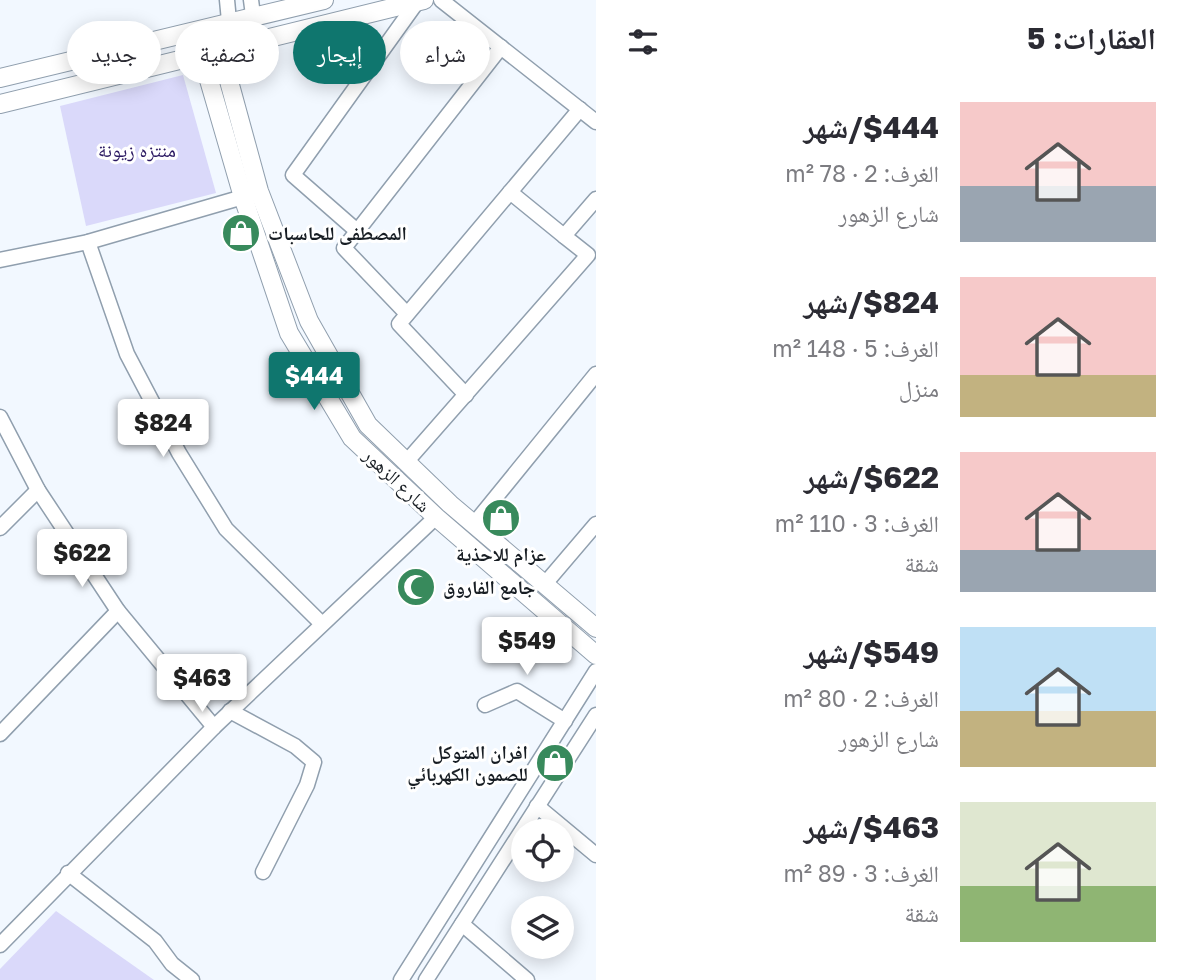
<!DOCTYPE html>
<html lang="ar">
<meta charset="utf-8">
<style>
body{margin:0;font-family:"Golos Text","Noto Naskh Arabic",sans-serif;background:#f7f7f7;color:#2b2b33;direction:rtl;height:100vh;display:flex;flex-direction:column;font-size:26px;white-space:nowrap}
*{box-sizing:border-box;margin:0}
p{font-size:23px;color:#7c7c81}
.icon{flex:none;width:38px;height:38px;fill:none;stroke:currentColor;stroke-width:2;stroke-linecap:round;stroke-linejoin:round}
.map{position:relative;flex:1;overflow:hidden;direction:ltr}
.side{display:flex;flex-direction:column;background:#fff;width:588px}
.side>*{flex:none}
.top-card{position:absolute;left:21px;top:21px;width:469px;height:63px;direction:rtl;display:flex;gap:14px}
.tools{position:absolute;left:511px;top:819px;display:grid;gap:14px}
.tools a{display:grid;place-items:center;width:63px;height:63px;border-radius:50%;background:#fff;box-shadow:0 4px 18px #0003;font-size:35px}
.price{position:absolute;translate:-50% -60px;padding:0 16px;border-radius:7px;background:#fff;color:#222;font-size:23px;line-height:46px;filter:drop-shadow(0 2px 4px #0008)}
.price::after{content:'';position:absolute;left:50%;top:42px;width:21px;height:16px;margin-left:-10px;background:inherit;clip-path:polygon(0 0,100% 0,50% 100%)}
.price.on{background:#0f766e;color:#fff}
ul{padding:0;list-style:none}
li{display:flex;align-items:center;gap:21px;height:175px;padding:0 28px}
li span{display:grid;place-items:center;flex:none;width:196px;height:140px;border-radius:0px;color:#555}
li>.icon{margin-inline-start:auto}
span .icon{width:84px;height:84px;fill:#fffc;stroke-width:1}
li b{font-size:30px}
h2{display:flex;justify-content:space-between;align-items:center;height:84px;padding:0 28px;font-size:30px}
.tag{padding:0 24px;border-radius:32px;background:#fff;box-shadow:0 4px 18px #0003;font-size:24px;line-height:63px}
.tag.on{background:#0f766e;color:#fff}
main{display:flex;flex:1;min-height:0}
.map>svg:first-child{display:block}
.green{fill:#dad9fa}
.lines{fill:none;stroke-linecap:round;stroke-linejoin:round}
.minor-casing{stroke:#909fae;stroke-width:17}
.major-casing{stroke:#909fae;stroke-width:20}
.minor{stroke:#fff;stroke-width:14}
.major{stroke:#fff;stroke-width:18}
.labels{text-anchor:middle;stroke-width:6;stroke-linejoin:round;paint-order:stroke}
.park-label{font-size:19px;fill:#2a1861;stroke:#fff}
.poi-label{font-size:19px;font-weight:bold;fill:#171d23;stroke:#fff;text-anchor:start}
.street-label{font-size:19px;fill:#171d23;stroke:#fff}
</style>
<main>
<section class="side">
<h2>العقارات: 5<svg class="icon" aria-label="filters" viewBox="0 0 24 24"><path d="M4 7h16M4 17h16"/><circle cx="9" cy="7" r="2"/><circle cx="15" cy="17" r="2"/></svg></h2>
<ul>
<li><span style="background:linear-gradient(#f6c9c9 60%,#9aa5b1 0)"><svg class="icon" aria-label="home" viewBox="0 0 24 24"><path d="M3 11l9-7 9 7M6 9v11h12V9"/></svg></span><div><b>$444/شهر</b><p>الغرف: 2 · 78 m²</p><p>شارع الزهور</p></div></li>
<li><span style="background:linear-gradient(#f6c9c9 70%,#c2b280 0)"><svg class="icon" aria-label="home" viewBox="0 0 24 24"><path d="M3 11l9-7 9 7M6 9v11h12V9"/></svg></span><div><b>$824/شهر</b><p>الغرف: 5 · 148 m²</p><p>منزل</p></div></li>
<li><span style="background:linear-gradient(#f6c9c9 70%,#9aa5b1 0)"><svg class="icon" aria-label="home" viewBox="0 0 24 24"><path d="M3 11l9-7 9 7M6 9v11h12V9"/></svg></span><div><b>$622/شهر</b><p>الغرف: 3 · 110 m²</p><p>شقة</p></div></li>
<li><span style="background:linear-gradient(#bfe0f5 60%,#c2b280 0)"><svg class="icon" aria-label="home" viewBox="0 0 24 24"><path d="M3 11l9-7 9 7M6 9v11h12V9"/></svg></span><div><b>$549/شهر</b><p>الغرف: 2 · 80 m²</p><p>شارع الزهور</p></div></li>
<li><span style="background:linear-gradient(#dfe7d0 60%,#8fb573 0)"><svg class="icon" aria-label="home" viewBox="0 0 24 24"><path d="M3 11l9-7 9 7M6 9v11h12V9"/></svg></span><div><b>$463/شهر</b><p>الغرف: 3 · 89 m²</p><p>شقة</p></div></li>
</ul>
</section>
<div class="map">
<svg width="596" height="980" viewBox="0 0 596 980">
<rect width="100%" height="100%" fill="#f2f8ff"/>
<!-- green -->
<g class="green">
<polygon points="183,75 216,193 86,226 60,106"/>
<polygon points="56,911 154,980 0,980 0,969"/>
</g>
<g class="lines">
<defs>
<g id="minor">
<polyline points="227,0 229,21"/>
<polyline points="251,0 253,15"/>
<polyline points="441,0 596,122"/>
<polyline points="510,192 564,236"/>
<polyline points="357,231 293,175 417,2"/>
<polyline points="88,242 127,354 179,453 226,529 321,623"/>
<polyline points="0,260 88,242 243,197"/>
<polyline points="407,314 344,248 501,47"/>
<polyline points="466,395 399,324 580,109"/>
<polyline points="0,417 38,490 118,611 214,727"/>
<polyline points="408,460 588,255 564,236 596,199"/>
<polyline points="474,524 596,374"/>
<polyline points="0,528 38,490"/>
<polyline points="544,585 596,524"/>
<polyline points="485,705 517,691 565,721"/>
<polyline points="230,711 295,746 314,762 307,785 263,872"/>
<polyline points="0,734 118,611"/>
<polyline points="537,806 596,855"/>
<polyline points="68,873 155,941 172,964 192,980"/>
<polyline points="462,924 527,980"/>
<polyline points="0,945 214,727 436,517"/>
<polyline points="401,980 596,671"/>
<polyline points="426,980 596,715"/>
</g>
<g id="major">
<polyline points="221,52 259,191 309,321 368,425 450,504 596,628"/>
<polyline points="202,56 243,197 289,333 352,438 436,517 596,655"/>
<polyline points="0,78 324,0"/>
<polyline points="0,104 424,0"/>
</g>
</defs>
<!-- minor casing -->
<use href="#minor" class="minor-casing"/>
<!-- major casing -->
<use href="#major" class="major-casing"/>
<!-- minor -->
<use href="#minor" class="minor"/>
<!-- major -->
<use href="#major" class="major"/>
</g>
<!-- icons -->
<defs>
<symbol id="shop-disc" viewBox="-11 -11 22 22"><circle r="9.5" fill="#388a5c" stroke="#fff"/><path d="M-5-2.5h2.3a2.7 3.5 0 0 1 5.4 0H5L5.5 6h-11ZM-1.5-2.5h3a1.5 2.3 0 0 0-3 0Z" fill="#fff"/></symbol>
<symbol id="mosque-disc" viewBox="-11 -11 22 22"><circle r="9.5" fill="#388a5c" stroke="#fff"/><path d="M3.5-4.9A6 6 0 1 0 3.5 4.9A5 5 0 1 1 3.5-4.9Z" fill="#fff"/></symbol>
</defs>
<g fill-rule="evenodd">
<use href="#shop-disc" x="219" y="211" width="44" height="44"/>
<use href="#shop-disc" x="479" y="496" width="44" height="44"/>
<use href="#mosque-disc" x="394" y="565" width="44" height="44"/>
<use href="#shop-disc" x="533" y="741" width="44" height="44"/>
</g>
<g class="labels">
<!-- park labels -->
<g class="park-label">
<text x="137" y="157">منتزه زيونة</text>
</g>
<!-- poi labels -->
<g class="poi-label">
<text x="268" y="240">المصطفى للحاسبات</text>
<text x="501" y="561" text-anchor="middle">عزام للاحذية</text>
<text x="443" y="594">جامع الفاروق</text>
<text x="528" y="759" text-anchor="end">افران المتوكل<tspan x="528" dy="22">للصمون الكهربائي</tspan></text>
</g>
<!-- street labels -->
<g class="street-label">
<text transform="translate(397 480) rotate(43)" y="7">شارع الزهور</text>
</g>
</g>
</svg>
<div class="tools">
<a><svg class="icon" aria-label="locate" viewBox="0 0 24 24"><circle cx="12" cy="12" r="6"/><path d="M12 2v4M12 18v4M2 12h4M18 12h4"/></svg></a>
<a><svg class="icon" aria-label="layers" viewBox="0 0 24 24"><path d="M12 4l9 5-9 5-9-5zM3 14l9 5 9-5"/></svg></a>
</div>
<b class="price on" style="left:314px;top:412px">$444</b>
<b class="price" style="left:163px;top:459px">$824</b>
<b class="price" style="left:82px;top:589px">$622</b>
<b class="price" style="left:527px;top:677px">$549</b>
<b class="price" style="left:202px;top:714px">$463</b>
<div class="top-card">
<a class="tag">شراء</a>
<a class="tag on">إيجار</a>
<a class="tag">تصفية</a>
<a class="tag">جديد</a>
</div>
</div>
</main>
